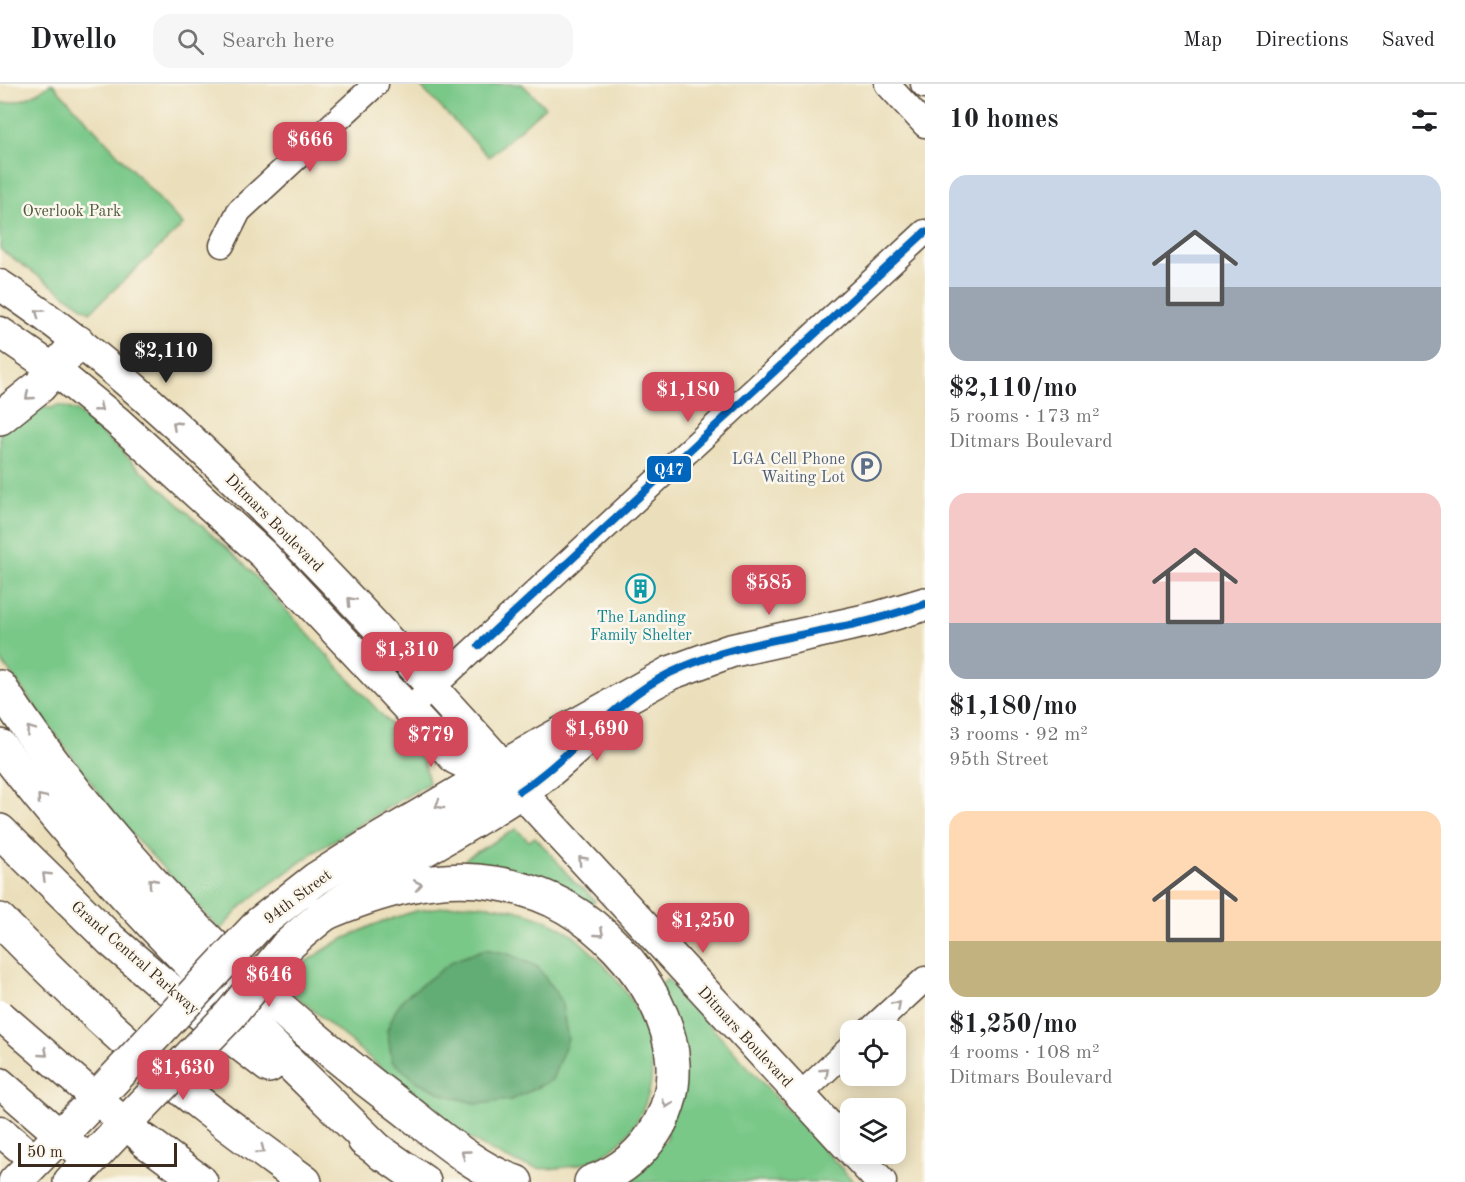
<!DOCTYPE html>
<meta charset="utf-8">
<style>
body{margin:0;font-family:"Old Standard TT",serif;background:#f6f6f6;color:#202124;height:100vh;display:flex;flex-direction:column;font-size:22px;white-space:nowrap}
*{box-sizing:border-box;margin:0}
p{font-size:20px;color:#757577}
.icon{flex:none;width:33px;height:33px;fill:none;stroke:currentColor;stroke-width:2;stroke-linecap:round;stroke-linejoin:round}
.map{position:relative;flex:1;overflow:hidden}
.drawer{display:flex;flex-direction:column;background:#fff;width:540px}
.drawer>*{flex:none}
.controls{position:absolute;left:840px;top:936px;display:grid;gap:12px}
.controls a{display:grid;place-items:center;width:66px;height:66px;border-radius:12px;background:#fff;box-shadow:0 3px 15px #0003;font-size:30px}
.scale{position:absolute;left:18px;bottom:15px;width:159px;box-sizing:border-box;padding-left:6px;border:3px solid #3b2a1e;border-top:0;font-size:16px;line-height:21px;white-space:nowrap;color:#3b2a1e;-webkit-text-stroke:4px #fbf7ec;paint-order:stroke}
.price{position:absolute;translate:-50% -51px;padding:0 14px;border-radius:12px;background:#d1495b;color:#fff;font-size:20px;line-height:39px;filter:drop-shadow(0 2px 3px #0008)}
.price::after{content:'';position:absolute;left:50%;top:36px;width:18px;height:14px;margin-left:-9px;background:inherit;clip-path:polygon(0 0,100% 0,50% 100%)}
.price.current{background:#222;color:#fff}
ul{padding:0;list-style:none}
li{display:grid;align-content:center;gap:12px;height:318px;padding:0 24px}
li span{display:grid;place-items:center;height:186px;border-radius:18px;color:#555}
li>.icon{margin-inline-start:auto}
span .icon{width:108px;height:108px;fill:#fffc;stroke-width:1}
li b{font-size:26px}
h2{display:flex;justify-content:space-between;align-items:center;height:72px;padding:0 24px;font-size:26px}
header{display:flex;align-items:center;gap:36px;box-sizing:border-box;height:84px;padding:0 30px;background:#fff;border-bottom:2px solid #e0e0e0}
header strong{font-size:28px}
nav{display:flex;gap:33px;margin-inline-start:auto;font-size:21px}
.search{width:420px;height:54px;background:#f6f6f6;display:flex;align-items:center;gap:15px;box-sizing:border-box;padding:0 21px;border-radius:18px;color:#757577;font-size:22px}
main{display:flex;flex:1;min-height:0}
.map>svg:first-child{display:block}
.green{fill:#79c888;stroke:#5a7953;stroke-width:1.5}
.forest{fill:#62ac74;stroke:#4e6b49;stroke-width:1.5}
.lines{fill:none;stroke-linecap:round;stroke-linejoin:round}
.minor-casing{stroke:#554536;stroke-width:27}
.tertiary-casing{stroke:#554536;stroke-width:33}
.secondary-casing{stroke:#554536;stroke-width:36}
.motorway-casing{stroke:#554536;stroke-width:36}
.minor{stroke:#fff;stroke-width:24}
.tertiary{stroke:#fff;stroke-width:30}
.secondary{stroke:#fff;stroke-width:33}
.motorway{stroke:#fff;stroke-width:33}
.tertiary-bridge-casing{stroke:#554536;stroke-width:33;stroke-linecap:butt}
.secondary-bridge-casing{stroke:#554536;stroke-width:36;stroke-linecap:butt}
.tertiary-bridge{stroke:#fff;stroke-width:30}
.secondary-bridge{stroke:#fff;stroke-width:33}
.bus-1-casing{stroke:#fbf7ec;stroke-width:12}
.bus-1{stroke:#0065bd;stroke-width:8}
.oneway{stroke:#a79f9a}
.labels{text-anchor:middle;stroke-width:5;stroke-linejoin:round;paint-order:stroke}
.park-label{font-size:16px;fill:#4e593e;stroke:#fbf7ec}
.service-label{font-size:16px;fill:#4e5e75;stroke:#fbf7ec;text-anchor:end}
.street-label{font-size:16px;fill:#3b2a1e;stroke:#fbf7ec}
.culture-label{font-size:16px;fill:#0d838f;stroke:#fbf7ec}
.line-badge{stroke:#fbf7ec;stroke-width:2}
.badge-label{font-size:16px;text-anchor:middle;font-weight:bold;fill:#fff}
</style>
<header>
<strong>Dwello</strong>
<div class="search"><svg class="icon" aria-label="search" viewBox="0 0 24 24"><circle cx="10" cy="10" r="6"/><path d="M15 15l6 6"/></svg>Search here</div>
<nav><a>Map</a><a>Directions</a><a>Saved</a></nav>
</header>
<main>
<div class="map">
<svg width="925" height="1098" viewBox="0 0 925 1098">
<rect width="100%" height="100%" fill="#fbf7ec"/>
<filter id="ink" filterUnits="userSpaceOnUse"><feTurbulence type="fractalNoise" baseFrequency=".0167" numOctaves="2"/><feDisplacementMap in="SourceGraphic" scale="12" xChannelSelector="R" yChannelSelector="G"/><feConvolveMatrix kernelMatrix="1 2 1 2 8 2 1 2 1" color-interpolation-filters="sRGB"/></filter>
<filter id="wash" filterUnits="userSpaceOnUse"><feTurbulence type="fractalNoise" baseFrequency=".008" numOctaves="4" result="noise"/><feDisplacementMap in="SourceGraphic" scale="24" xChannelSelector="R" yChannelSelector="G"/><feGaussianBlur stdDeviation="1.35" result="paint"/><feColorMatrix in="noise" values="0 0 0 0 0 0 0 0 0 0 0 0 0 0 0 0 0 1.4 0 .05"/><feComposite in="paint" operator="in"/></filter>
<g filter="url(#wash)">
<rect width="100%" height="100%" fill="#ebdfbb"/>
<!-- green -->
<g class="green">
<path d="M50,0H53L183,141L90,228L0,165V19C20,19 34,12 50,0Z"/>
<polygon points="418,0 522,0 545,23 489,73"/>
<polygon points="58,321 77,327 246,482 424,677 429,699 316,767 262,806 242,822 220,846 118,735 0,575 0,348 38,323 52,324"/>
<polygon points="516,745 529,757 535,753 556,776 573,797 586,807 595,817 589,823 464,783 466,774"/>
<path d="M463,820C500,821 540,828 571,850C577,854 583,860 588,865C634,907 673,972 639,1033C630,1049 617,1063 601,1072C583,1082 551,1088 531,1083C478,1069 428,1023 387,989C352,959 318,930 283,901L302,880L337,858L373,841L415,827Z"/>
<polygon points="667,895 854,1098 619,1098 667,1055 661,901"/>
</g>
<!-- forest -->
<polygon class="forest" points="485,865 509,870 538,883 561,916 568,955 552,996 511,1016 478,1020 445,1011 418,998 392,977 387,946 396,925 404,914 453,877"/>
</g>
<g filter="url(#ink)">
<g class="lines">
<defs>
<g id="minor">
<polyline points="887,0 925,41"/>
<polyline points="923,0 925,2"/>
<polyline points="222,161 239,127 376,0"/>
<polyline points="419,616 925,148"/>
<polyline points="870,946 925,895"/>
<polyline points="800,1011 850,964"/>
</g>
<g id="tertiary">
<path d="M0,201C78,252 150,316 218,381C313,472 402,570 491,668L520,707L553,743L850,1065"/>
<polyline points="0,248 55,286 117,337 264,471 455,675 507,700"/>
<polyline points="0,999 90,1077"/>
<polyline points="0,1047 35,1076"/>
<polyline points="855,1070 881,1098"/>
</g>
<g id="secondary">
<polyline points="260,839 316,795 370,761 546,658 670,589 730,567 878,534 925,520"/>
<path d="M286,863C359,793 454,755 536,697C557,682 575,663 595,647"/>
<polyline points="15,1098 89,1022"/>
<polyline points="70,1098 116,1049"/>
</g>
<g id="motorway">
<polyline points="0,334 40,302 78,258"/>
<path d="M0,603C107,766 247,907 403,1024C434,1048 478,1087 516,1098"/>
<path d="M0,662C111,810 251,940 382,1070"/>
<polyline points="0,747 111,856 161,899 269,982"/>
<path d="M322,831C375,808 436,789 494,799C519,803 545,811 567,824C636,865 703,961 659,1041C643,1069 621,1088 591,1098"/>
<path d="M0,836C47,884 95,931 146,975C196,1019 251,1058 305,1098"/>
<polyline points="144,1056 201,1098"/>
<polyline points="364,1056 424,1098"/>
</g>
</defs>
<!-- minor casing -->
<use href="#minor" class="minor-casing"/>
<!-- tertiary casing -->
<use href="#tertiary" class="tertiary-casing"/>
<!-- secondary casing -->
<use href="#secondary" class="secondary-casing"/>
<!-- motorway casing -->
<use href="#motorway" class="motorway-casing"/>
<!-- minor -->
<use href="#minor" class="minor"/>
<!-- tertiary -->
<use href="#tertiary" class="tertiary"/>
<!-- secondary -->
<use href="#secondary" class="secondary"/>
<!-- motorway -->
<use href="#motorway" class="motorway"/>
<defs>
<polyline id="tertiary-bridge" points="0,931 144,1056"/>
<g id="secondary-bridge">
<polyline points="89,1022 260,839"/>
<polyline points="116,1049 230,931 286,863"/>
</g>
</defs>
<!-- tertiary-bridge casing -->
<use href="#tertiary-bridge" class="tertiary-bridge-casing"/>
<!-- secondary-bridge casing -->
<use href="#secondary-bridge" class="secondary-bridge-casing"/>
<!-- tertiary-bridge -->
<use href="#tertiary-bridge" class="tertiary-bridge"/>
<!-- secondary-bridge -->
<use href="#secondary-bridge" class="secondary-bridge"/>
<defs>
<g id="bus-1">
<polyline points="479,561 925,148"/>
<path d="M520,707C573,672 613,617 670,589C729,560 796,553 859,539C882,534 903,527 925,520"/>
</g>
</defs>
<!-- bus-1 casing -->
<use href="#bus-1" class="bus-1-casing"/>
<!-- bus-1 -->
<use href="#bus-1" class="bus-1"/>
</g>
<!-- one-way arrows -->
<defs><path id="oneway-chevron" d="M-2-3.5L2.5 0L-2 3.5" fill="none" stroke-width="1.6" stroke-linecap="round" stroke-linejoin="round" transform="scale(1.5)"/></defs>
<g class="oneway">
<use href="#oneway-chevron" transform="translate(39 229) rotate(-144)"/>
<use href="#oneway-chevron" transform="translate(29 312) rotate(139)"/>
<use href="#oneway-chevron" transform="translate(99 324) rotate(39)"/>
<use href="#oneway-chevron" transform="translate(176 341) rotate(-137)"/>
<use href="#oneway-chevron" transform="translate(351 517) rotate(-133)"/>
<use href="#oneway-chevron" transform="translate(30 646) rotate(-125)"/>
<use href="#oneway-chevron" transform="translate(41 714) rotate(-130)"/>
<use href="#oneway-chevron" transform="translate(439 721) rotate(150)"/>
<use href="#oneway-chevron" transform="translate(582 776) rotate(-133)"/>
<use href="#oneway-chevron" transform="translate(46 792) rotate(-136)"/>
<use href="#oneway-chevron" transform="translate(152 798) rotate(-132)"/>
<use href="#oneway-chevron" transform="translate(418 801) rotate(-10)"/>
<use href="#oneway-chevron" transform="translate(600 849) rotate(41)"/>
<use href="#oneway-chevron" transform="translate(897 921) rotate(-43)"/>
<use href="#oneway-chevron" transform="translate(44 969) rotate(41)"/>
<use href="#oneway-chevron" transform="translate(825 988) rotate(-43)"/>
<use href="#oneway-chevron" transform="translate(667 1020) rotate(107)"/>
<use href="#oneway-chevron" transform="translate(261 1066) rotate(37)"/>
<use href="#oneway-chevron" transform="translate(465 1070) rotate(-144)"/>
</g>
</g>
<!-- icons -->
<defs>
<symbol id="parking-ring" viewBox="-11 -11 22 22"><circle r="9.5" fill="#fbf7ec" stroke="#5c6f8a" stroke-width="1.5"/><path d="M-3.5-5.5H1a3.5 3.5 0 0 1 0 7H-1V5.5H-3.5ZM-1-3.4V-.6H.8a1.4 1.4 0 0 0 0-2.8Z" fill="#5c6f8a"/></symbol>
<symbol id="building-ring" viewBox="-11 -11 22 22"><circle r="9.5" fill="#fbf7ec" stroke="#0f9aa8" stroke-width="1.5"/><path d="M-4-6H4V6H1V3H-1V6H-4ZM-2.5-4.3h1.7v1.8h-1.7ZM.8-4.3h1.7v1.8H.8ZM-2.5-1h1.7V.8h-1.7ZM.8-1h1.7V.8H.8Z" fill="#0f9aa8"/></symbol>
</defs>
<g fill-rule="evenodd">
<use href="#parking-ring" x="850" y="366" width="33" height="33"/>
<use href="#building-ring" x="624" y="488" width="33" height="33"/>
</g>
<g class="labels">
<!-- park labels -->
<g class="park-label">
<text x="72" y="132">Overlook Park</text>
</g>
<!-- service labels -->
<g class="service-label">
<text x="845" y="380">LGA Cell Phone<tspan x="845" dy="18">Waiting Lot</tspan></text>
</g>
<!-- street labels -->
<g class="street-label">
<text transform="translate(275 438) rotate(45)" y="6">Ditmars Boulevard</text>
<text transform="translate(297 812) rotate(-37)" y="6">94th Street</text>
<text transform="translate(136 873) rotate(41)" y="6">Grand Central Parkway</text>
<text transform="translate(746 952) rotate(47)" y="6">Ditmars Boulevard</text>
</g>
<!-- culture labels -->
<g class="culture-label">
<text x="641" y="538">The Landing<tspan x="641" dy="18">Family Shelter</tspan></text>
</g>
</g>
<rect class="line-badge" x="646" y="371" width="46" height="28" rx="6" fill="#0065bd"/>
<g class="badge-label">
<text x="669" y="391">Q47</text>
</g>
</svg>
<div class="controls">
<a><svg class="icon" aria-label="locate" viewBox="0 0 24 24"><circle cx="12" cy="12" r="6"/><path d="M12 2v4M12 18v4M2 12h4M18 12h4"/></svg></a>
<a><svg class="icon" aria-label="layers" viewBox="0 0 24 24"><path d="M12 4l9 5-9 5-9-5zM3 14l9 5 9-5"/></svg></a>
</div>
<div class="scale">50 m</div>
<b class="price" style="left:310px;top:89px">$666</b>
<b class="price current" style="left:166px;top:300px">$2,110</b>
<b class="price" style="left:688px;top:339px">$1,180</b>
<b class="price" style="left:769px;top:532px">$585</b>
<b class="price" style="left:407px;top:599px">$1,310</b>
<b class="price" style="left:597px;top:678px">$1,690</b>
<b class="price" style="left:431px;top:684px">$779</b>
<b class="price" style="left:703px;top:870px">$1,250</b>
<b class="price" style="left:269px;top:924px">$646</b>
<b class="price" style="left:183px;top:1017px">$1,630</b>
</div>
<section class="drawer">
<h2>10 homes<svg class="icon" aria-label="filters" viewBox="0 0 24 24"><path d="M4 7h16M4 17h16"/><circle cx="9" cy="7" r="2"/><circle cx="15" cy="17" r="2"/></svg></h2>
<ul>
<li><span style="background:linear-gradient(#c9d6e8 60%,#9aa5b1 0)"><svg class="icon" aria-label="home" viewBox="0 0 24 24"><path d="M3 11l9-7 9 7M6 9v11h12V9"/></svg></span><div><b>$2,110/mo</b><p>5 rooms · 173 m²</p><p>Ditmars Boulevard</p></div></li>
<li><span style="background:linear-gradient(#f6c9c9 70%,#9aa5b1 0)"><svg class="icon" aria-label="home" viewBox="0 0 24 24"><path d="M3 11l9-7 9 7M6 9v11h12V9"/></svg></span><div><b>$1,180/mo</b><p>3 rooms · 92 m²</p><p>95th Street</p></div></li>
<li><span style="background:linear-gradient(#ffd9b3 70%,#c2b280 0)"><svg class="icon" aria-label="home" viewBox="0 0 24 24"><path d="M3 11l9-7 9 7M6 9v11h12V9"/></svg></span><div><b>$1,250/mo</b><p>4 rooms · 108 m²</p><p>Ditmars Boulevard</p></div></li>
</ul>
</section>
</main>
